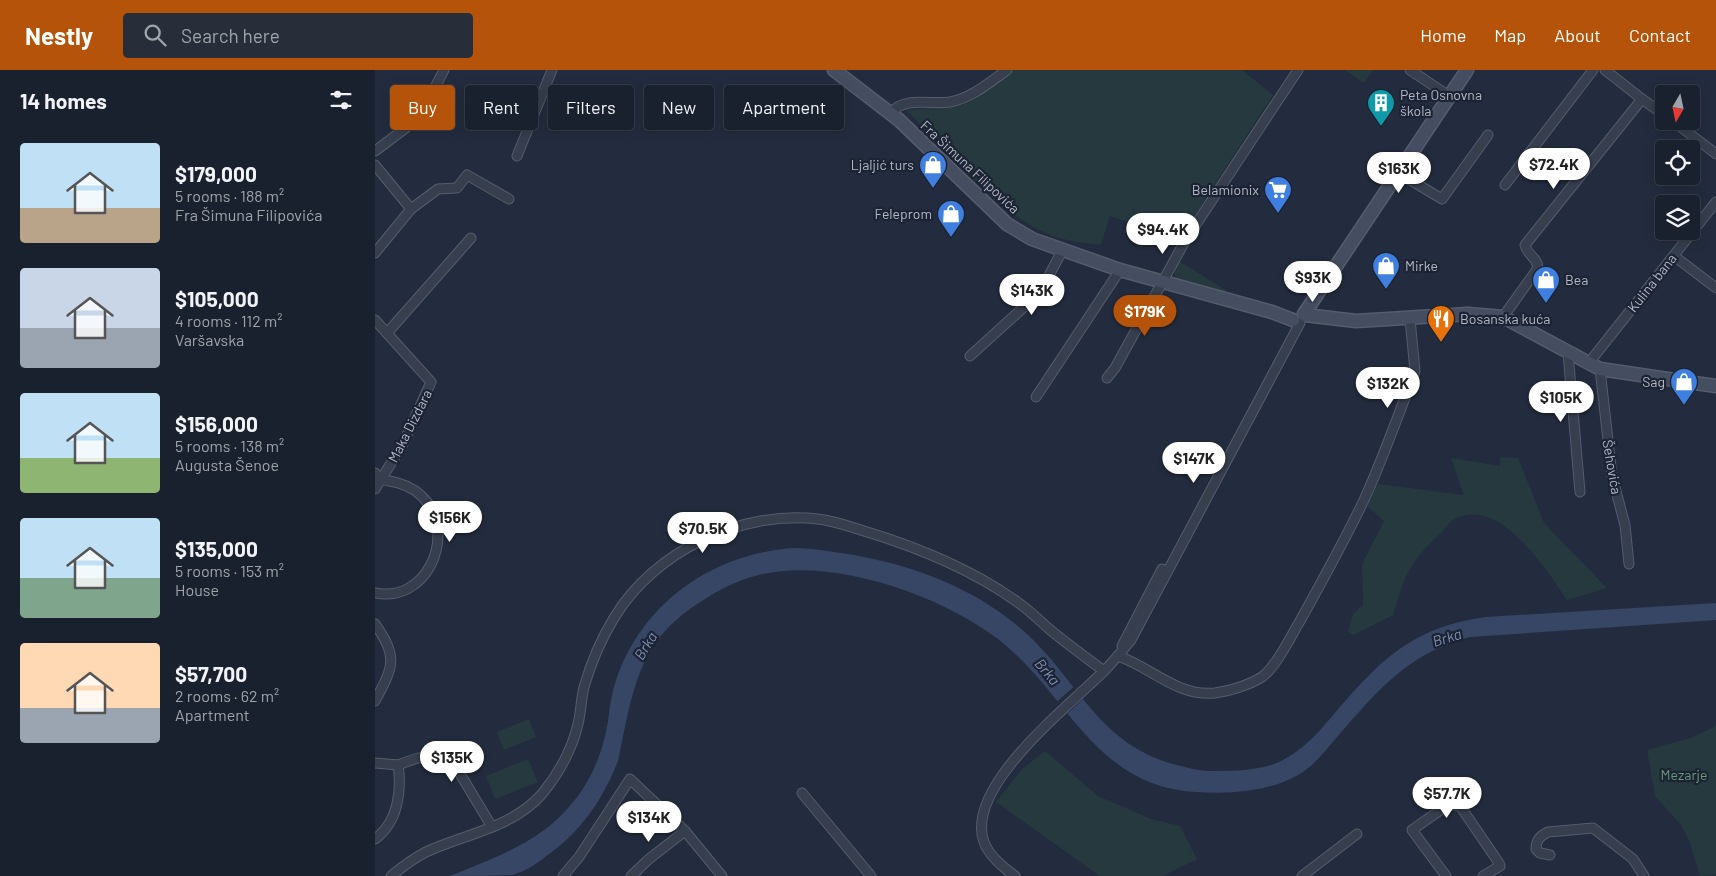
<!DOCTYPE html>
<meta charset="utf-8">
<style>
body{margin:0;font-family:Barlow,sans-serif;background:#272e3a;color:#f1f3f6;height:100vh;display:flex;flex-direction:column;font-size:19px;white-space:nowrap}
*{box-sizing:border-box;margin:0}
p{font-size:16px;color:#9fa3aa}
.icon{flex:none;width:28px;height:28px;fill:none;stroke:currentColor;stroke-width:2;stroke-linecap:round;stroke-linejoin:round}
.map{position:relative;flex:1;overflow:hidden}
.side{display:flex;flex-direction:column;background:#1a212e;width:375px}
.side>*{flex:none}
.guide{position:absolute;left:15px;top:15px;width:475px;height:45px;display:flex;gap:10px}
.needle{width:32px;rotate:189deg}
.fabs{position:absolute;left:1280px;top:15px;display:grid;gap:10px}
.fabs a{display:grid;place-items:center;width:45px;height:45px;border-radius:5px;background:#1a212e;box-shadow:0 2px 12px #0003,0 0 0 1px #383e4a;font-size:25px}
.price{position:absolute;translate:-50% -42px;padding:0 11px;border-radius:18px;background:#fff;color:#222;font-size:16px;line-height:32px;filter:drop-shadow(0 1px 2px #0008)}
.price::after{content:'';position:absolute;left:50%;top:30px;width:15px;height:11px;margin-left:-8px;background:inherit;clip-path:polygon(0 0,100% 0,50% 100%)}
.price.current{background:#b45309;color:#fff}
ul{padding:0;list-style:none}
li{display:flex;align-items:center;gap:15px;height:125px;padding:0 20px}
li span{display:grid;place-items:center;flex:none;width:140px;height:100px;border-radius:5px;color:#555}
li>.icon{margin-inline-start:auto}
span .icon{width:60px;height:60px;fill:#fffc;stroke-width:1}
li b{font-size:21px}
h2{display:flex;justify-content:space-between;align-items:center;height:60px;padding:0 20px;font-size:21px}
.tag{padding:0 18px;border-radius:5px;background:#1a212e;box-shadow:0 2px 12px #0003,0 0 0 1px #383e4a;font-size:18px;line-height:45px}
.tag.current{background:#b45309;color:#fff}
header{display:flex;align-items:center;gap:30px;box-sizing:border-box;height:70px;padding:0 25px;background:#b45309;color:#fff}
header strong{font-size:24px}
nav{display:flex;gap:28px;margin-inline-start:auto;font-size:18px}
.search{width:350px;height:45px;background:#272e3a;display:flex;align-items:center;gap:12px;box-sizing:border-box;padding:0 18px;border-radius:5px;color:#9fa3aa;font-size:19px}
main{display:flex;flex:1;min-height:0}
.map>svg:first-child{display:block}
.green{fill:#25393f}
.water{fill:#374665}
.pier{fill:#232c3e}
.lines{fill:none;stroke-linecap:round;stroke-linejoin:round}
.street-casing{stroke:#555c6c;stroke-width:11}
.secondary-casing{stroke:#555c6c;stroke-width:15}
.street{stroke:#373e4e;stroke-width:9}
.secondary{stroke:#454d61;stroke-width:12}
.labels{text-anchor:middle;stroke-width:4.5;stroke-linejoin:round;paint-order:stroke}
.poi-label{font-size:14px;fill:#b3b9c9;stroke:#1c2333;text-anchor:start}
.street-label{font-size:14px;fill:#b3b9c9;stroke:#1c2333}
.park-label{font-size:14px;fill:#6a9a7a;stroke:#1c2333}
.water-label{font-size:15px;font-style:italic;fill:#7b8db1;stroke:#1c2333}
</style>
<header>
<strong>Nestly</strong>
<div class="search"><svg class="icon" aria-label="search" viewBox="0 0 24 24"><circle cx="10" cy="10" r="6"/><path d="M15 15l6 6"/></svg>Search here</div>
<nav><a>Home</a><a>Map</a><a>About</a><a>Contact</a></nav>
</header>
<main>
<section class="side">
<h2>14 homes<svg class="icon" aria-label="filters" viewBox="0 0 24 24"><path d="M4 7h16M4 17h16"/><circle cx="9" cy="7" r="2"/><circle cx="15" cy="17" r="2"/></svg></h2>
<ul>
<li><span style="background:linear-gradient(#bfe0f5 65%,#b9a48a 0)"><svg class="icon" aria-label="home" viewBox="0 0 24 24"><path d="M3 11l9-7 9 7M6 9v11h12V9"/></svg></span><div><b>$179,000</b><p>5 rooms · 188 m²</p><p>Fra Šimuna Filipovića</p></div></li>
<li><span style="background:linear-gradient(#c9d6e8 60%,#9aa5b1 0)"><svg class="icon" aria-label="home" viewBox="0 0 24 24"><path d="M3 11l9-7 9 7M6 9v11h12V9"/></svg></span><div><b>$105,000</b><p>4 rooms · 112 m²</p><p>Varšavska</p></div></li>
<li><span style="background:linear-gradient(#bfe0f5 65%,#8fb573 0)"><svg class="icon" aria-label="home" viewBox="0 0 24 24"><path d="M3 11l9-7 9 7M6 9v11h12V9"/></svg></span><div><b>$156,000</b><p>5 rooms · 138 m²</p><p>Augusta Šenoe</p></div></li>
<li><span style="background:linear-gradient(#bfe0f5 60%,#7fa58c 0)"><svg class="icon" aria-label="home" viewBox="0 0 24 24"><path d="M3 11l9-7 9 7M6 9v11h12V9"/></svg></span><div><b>$135,000</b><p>5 rooms · 153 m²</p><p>House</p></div></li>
<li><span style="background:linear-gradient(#ffd9b3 65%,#9aa5b1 0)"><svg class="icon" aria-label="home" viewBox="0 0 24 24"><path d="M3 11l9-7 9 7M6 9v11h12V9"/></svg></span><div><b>$57,700</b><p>2 rooms · 62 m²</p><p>Apartment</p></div></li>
</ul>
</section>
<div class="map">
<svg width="1341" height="806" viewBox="0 0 1341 806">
<rect width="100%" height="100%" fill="#232c3e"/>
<!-- green -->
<g class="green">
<path d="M639,0H867L898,25L805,168L735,146L726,175C714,173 700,172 688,169C664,163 642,147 623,133L531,40L578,37L592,31Z"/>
<polygon points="970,0 998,0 989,13"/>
<polygon points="804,191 852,221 850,223 800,208 799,200"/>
<path d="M1125,387L1143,388L1169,453L1232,518L1192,530C1172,500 1125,427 1081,448C1075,451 1070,459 1065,464C1053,475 1043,485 1035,499C1027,512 1023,530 1018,545L978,565L973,561L978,544L988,535L987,494L1009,451L992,436L1003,414L1089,425L1076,388L1125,396Z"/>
<polygon points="154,649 161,667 129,680 122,662"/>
<polygon points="1341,656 1341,805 1325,806 1314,770 1306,755 1280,726 1272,680 1316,668"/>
<polygon points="670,681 723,726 776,749 805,756 822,789 788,806 725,806 621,732 647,699"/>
<polygon points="153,689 163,712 120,729 111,706"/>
</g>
<!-- water -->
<path class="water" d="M418,478C439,478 459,482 479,485C544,497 604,520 653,565C705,614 724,673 798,694C810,697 823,701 835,701C856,701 885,701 904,692C931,679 946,659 965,637C1010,585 1041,557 1111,547L1341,533V550L1095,567C1032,584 1004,619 962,667C950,681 939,696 923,705C894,722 854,724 821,722C718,716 693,623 623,569C564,524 453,485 380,506C363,510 346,519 330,529C311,541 295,553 281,572C257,607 252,650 243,691C227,731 206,762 170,787C160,795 149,802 137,805C118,806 94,806 75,806C122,786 166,773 199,731C214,713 225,688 230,666C234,651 234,636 238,621C260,538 334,484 418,478Z"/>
<!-- pier -->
<polygon class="pier" points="701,615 710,627 690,646 680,633"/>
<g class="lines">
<defs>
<g id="street">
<polyline points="1035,0 1074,26"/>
<polyline points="1267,29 1289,45"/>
<path d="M516,43C529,26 556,35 575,32C597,28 615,12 632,0"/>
<polyline points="1298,51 1341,84"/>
<polyline points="0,81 44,48 69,0"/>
<polyline points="142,86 177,0"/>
<polyline points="0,95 36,139 63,119 82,118 92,105 134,129"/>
<polyline points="1022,102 1067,129 1113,65"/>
<polyline points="1130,115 1218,0"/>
<polyline points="0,183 36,139"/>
<polyline points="1299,186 1341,218"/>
<path d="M1128,247L1163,198C1163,188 1152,185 1150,175L1267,29L1230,0"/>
<polyline points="0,250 56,312 28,374 0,419"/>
<polyline points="13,262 96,168"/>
<polyline points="1193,283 1205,422"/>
<polyline points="595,286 660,227 669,215 687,181"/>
<polyline points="1213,294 1341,132"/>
<polyline points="1225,299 1237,406 1250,455 1254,494"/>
<polyline points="732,308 740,298 810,171 923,0"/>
<polyline points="661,327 745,200"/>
<path d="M0,403C6,412 14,410 23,413C34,416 45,423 52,432C80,469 51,533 0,523"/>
<path d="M0,554C23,587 19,596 0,631"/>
<polyline points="747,576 787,499"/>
<path d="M743,586C776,597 802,627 840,623C855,621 874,615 887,607C901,597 916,566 925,551C947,511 969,472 989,430C1007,391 1022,348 1038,307L1040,301L1035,249"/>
<path d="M0,693L23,695C27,721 23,752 0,769"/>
<path d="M23,695C41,688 61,680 78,692L117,757"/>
<polyline points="427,723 496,806"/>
<path d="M1175,785L1165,783L1161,779C1161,770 1165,766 1173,762L1218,758L1258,789L1269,806"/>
<path d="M16,806C27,797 39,788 51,782C90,764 137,758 167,724C184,703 197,680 203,654C206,642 206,629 209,617C216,593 226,569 239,548C279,481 366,440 443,449C459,451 474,456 489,461C542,477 596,499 641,531C653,539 663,549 673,558C691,573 710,587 729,601"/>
<polyline points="188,806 204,787 255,709 310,761 347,806"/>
<polyline points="256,806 274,789 310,761"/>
<path d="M640,806C628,797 614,786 609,772C589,717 694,636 729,601C739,591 747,581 756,570L925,253"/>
<polyline points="927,806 982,764"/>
<polyline points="1071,806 1037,760 1074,734 1085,736 1124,793 1125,796 1108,806"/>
</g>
<g id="secondary">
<polyline points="459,0 524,50 632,154 657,169 745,200 897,242 918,250"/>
<polyline points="929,244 1092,0"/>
<polyline points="930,245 981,251 1093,244 1128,247 1225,299 1341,316"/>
</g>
</defs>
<!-- street casing -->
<use href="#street" class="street-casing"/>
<!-- secondary casing -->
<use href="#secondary" class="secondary-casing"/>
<!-- street -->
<use href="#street" class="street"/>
<!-- secondary -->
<use href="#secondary" class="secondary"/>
</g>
<!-- icons -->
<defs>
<symbol id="building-pin" viewBox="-11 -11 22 30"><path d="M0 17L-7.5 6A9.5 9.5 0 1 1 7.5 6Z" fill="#0f9aa8" stroke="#1c2333"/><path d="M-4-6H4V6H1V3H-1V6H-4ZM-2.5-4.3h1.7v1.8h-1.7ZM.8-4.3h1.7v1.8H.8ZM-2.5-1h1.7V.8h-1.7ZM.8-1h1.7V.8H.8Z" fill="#fff"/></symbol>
<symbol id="shop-pin" viewBox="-11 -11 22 30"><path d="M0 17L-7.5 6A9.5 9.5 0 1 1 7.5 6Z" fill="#3f7fe0" stroke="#1c2333"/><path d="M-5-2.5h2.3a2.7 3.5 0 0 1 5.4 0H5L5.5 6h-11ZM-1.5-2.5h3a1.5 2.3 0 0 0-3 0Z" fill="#fff"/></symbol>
<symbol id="supermarket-pin" viewBox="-11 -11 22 30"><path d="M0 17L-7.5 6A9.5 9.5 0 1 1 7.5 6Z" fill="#3f7fe0" stroke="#1c2333"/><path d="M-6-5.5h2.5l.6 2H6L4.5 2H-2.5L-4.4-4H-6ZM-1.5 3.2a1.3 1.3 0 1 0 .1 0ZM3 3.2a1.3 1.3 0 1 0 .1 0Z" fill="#fff"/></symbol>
<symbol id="restaurant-pin" viewBox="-11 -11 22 30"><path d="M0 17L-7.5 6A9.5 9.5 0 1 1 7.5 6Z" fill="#e8710a" stroke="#1c2333"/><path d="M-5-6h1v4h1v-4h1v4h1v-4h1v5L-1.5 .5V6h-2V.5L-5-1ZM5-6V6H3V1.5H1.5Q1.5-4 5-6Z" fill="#fff"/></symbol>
</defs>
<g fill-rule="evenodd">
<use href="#building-pin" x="990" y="17" width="32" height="43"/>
<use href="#shop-pin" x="542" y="79" width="32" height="43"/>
<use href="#supermarket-pin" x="887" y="104" width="32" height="43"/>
<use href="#shop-pin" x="560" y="128" width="32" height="43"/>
<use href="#shop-pin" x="995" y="180" width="32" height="43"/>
<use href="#shop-pin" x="1155" y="194" width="32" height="43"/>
<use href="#restaurant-pin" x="1050" y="233" width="32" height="43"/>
<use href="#shop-pin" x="1293" y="296" width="32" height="43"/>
</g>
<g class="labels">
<!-- poi labels -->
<g class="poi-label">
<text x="1025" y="30">Peta Osnovna<tspan x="1025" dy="16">škola</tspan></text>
<text x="539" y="100" text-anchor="end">Ljaljić turs</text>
<text x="884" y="125" text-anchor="end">Belamionix</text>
<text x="557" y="149" text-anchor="end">Feleprom</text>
<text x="1030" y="201">Mirke</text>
<text x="1190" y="215">Bea</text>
<text x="1085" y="254">Bosanska kuća</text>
<text x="1290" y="317" text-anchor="end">Sag</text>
</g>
<!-- street labels -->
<g class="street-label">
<text transform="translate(595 97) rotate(43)" y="5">Fra Šimuna Filipovića</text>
<text transform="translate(1277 213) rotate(-52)" y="5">Kulina bana</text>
<text transform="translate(35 356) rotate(-63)" y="5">Maka Dizdara</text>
<text transform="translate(1237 397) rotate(80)" y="5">Šehovića</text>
</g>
<!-- park labels -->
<g class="park-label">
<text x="1309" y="710">Mezarje</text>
</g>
<!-- water labels -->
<g class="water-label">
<text transform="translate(1072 568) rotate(-17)" y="5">Brka</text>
<text transform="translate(271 576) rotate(-58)" y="5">Brka</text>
<text transform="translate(672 602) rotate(50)" y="5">Brka</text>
</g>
</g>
</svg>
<div class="fabs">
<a><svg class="needle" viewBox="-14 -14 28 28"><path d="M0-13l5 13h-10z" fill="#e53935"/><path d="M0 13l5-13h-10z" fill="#9fa3aa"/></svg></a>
<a><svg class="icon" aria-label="locate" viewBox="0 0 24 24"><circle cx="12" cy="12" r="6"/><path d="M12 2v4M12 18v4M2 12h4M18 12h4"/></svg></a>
<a><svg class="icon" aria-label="layers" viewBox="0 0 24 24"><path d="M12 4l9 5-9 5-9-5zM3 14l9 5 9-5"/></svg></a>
</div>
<b class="price" style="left:1179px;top:120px">$72.4K</b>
<b class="price" style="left:1024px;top:124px">$163K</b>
<b class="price" style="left:788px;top:185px">$94.4K</b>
<b class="price" style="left:938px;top:233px">$93K</b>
<b class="price" style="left:657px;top:246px">$143K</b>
<b class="price current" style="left:770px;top:267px">$179K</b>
<b class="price" style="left:1013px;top:339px">$132K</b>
<b class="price" style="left:1186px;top:353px">$105K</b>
<b class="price" style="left:819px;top:414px">$147K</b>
<b class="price" style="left:75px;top:473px">$156K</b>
<b class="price" style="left:328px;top:484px">$70.5K</b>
<b class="price" style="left:77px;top:713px">$135K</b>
<b class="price" style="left:1072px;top:749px">$57.7K</b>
<b class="price" style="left:274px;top:773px">$134K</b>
<div class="guide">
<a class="tag current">Buy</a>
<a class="tag">Rent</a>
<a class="tag">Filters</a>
<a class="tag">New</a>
<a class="tag">Apartment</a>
</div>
</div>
</main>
